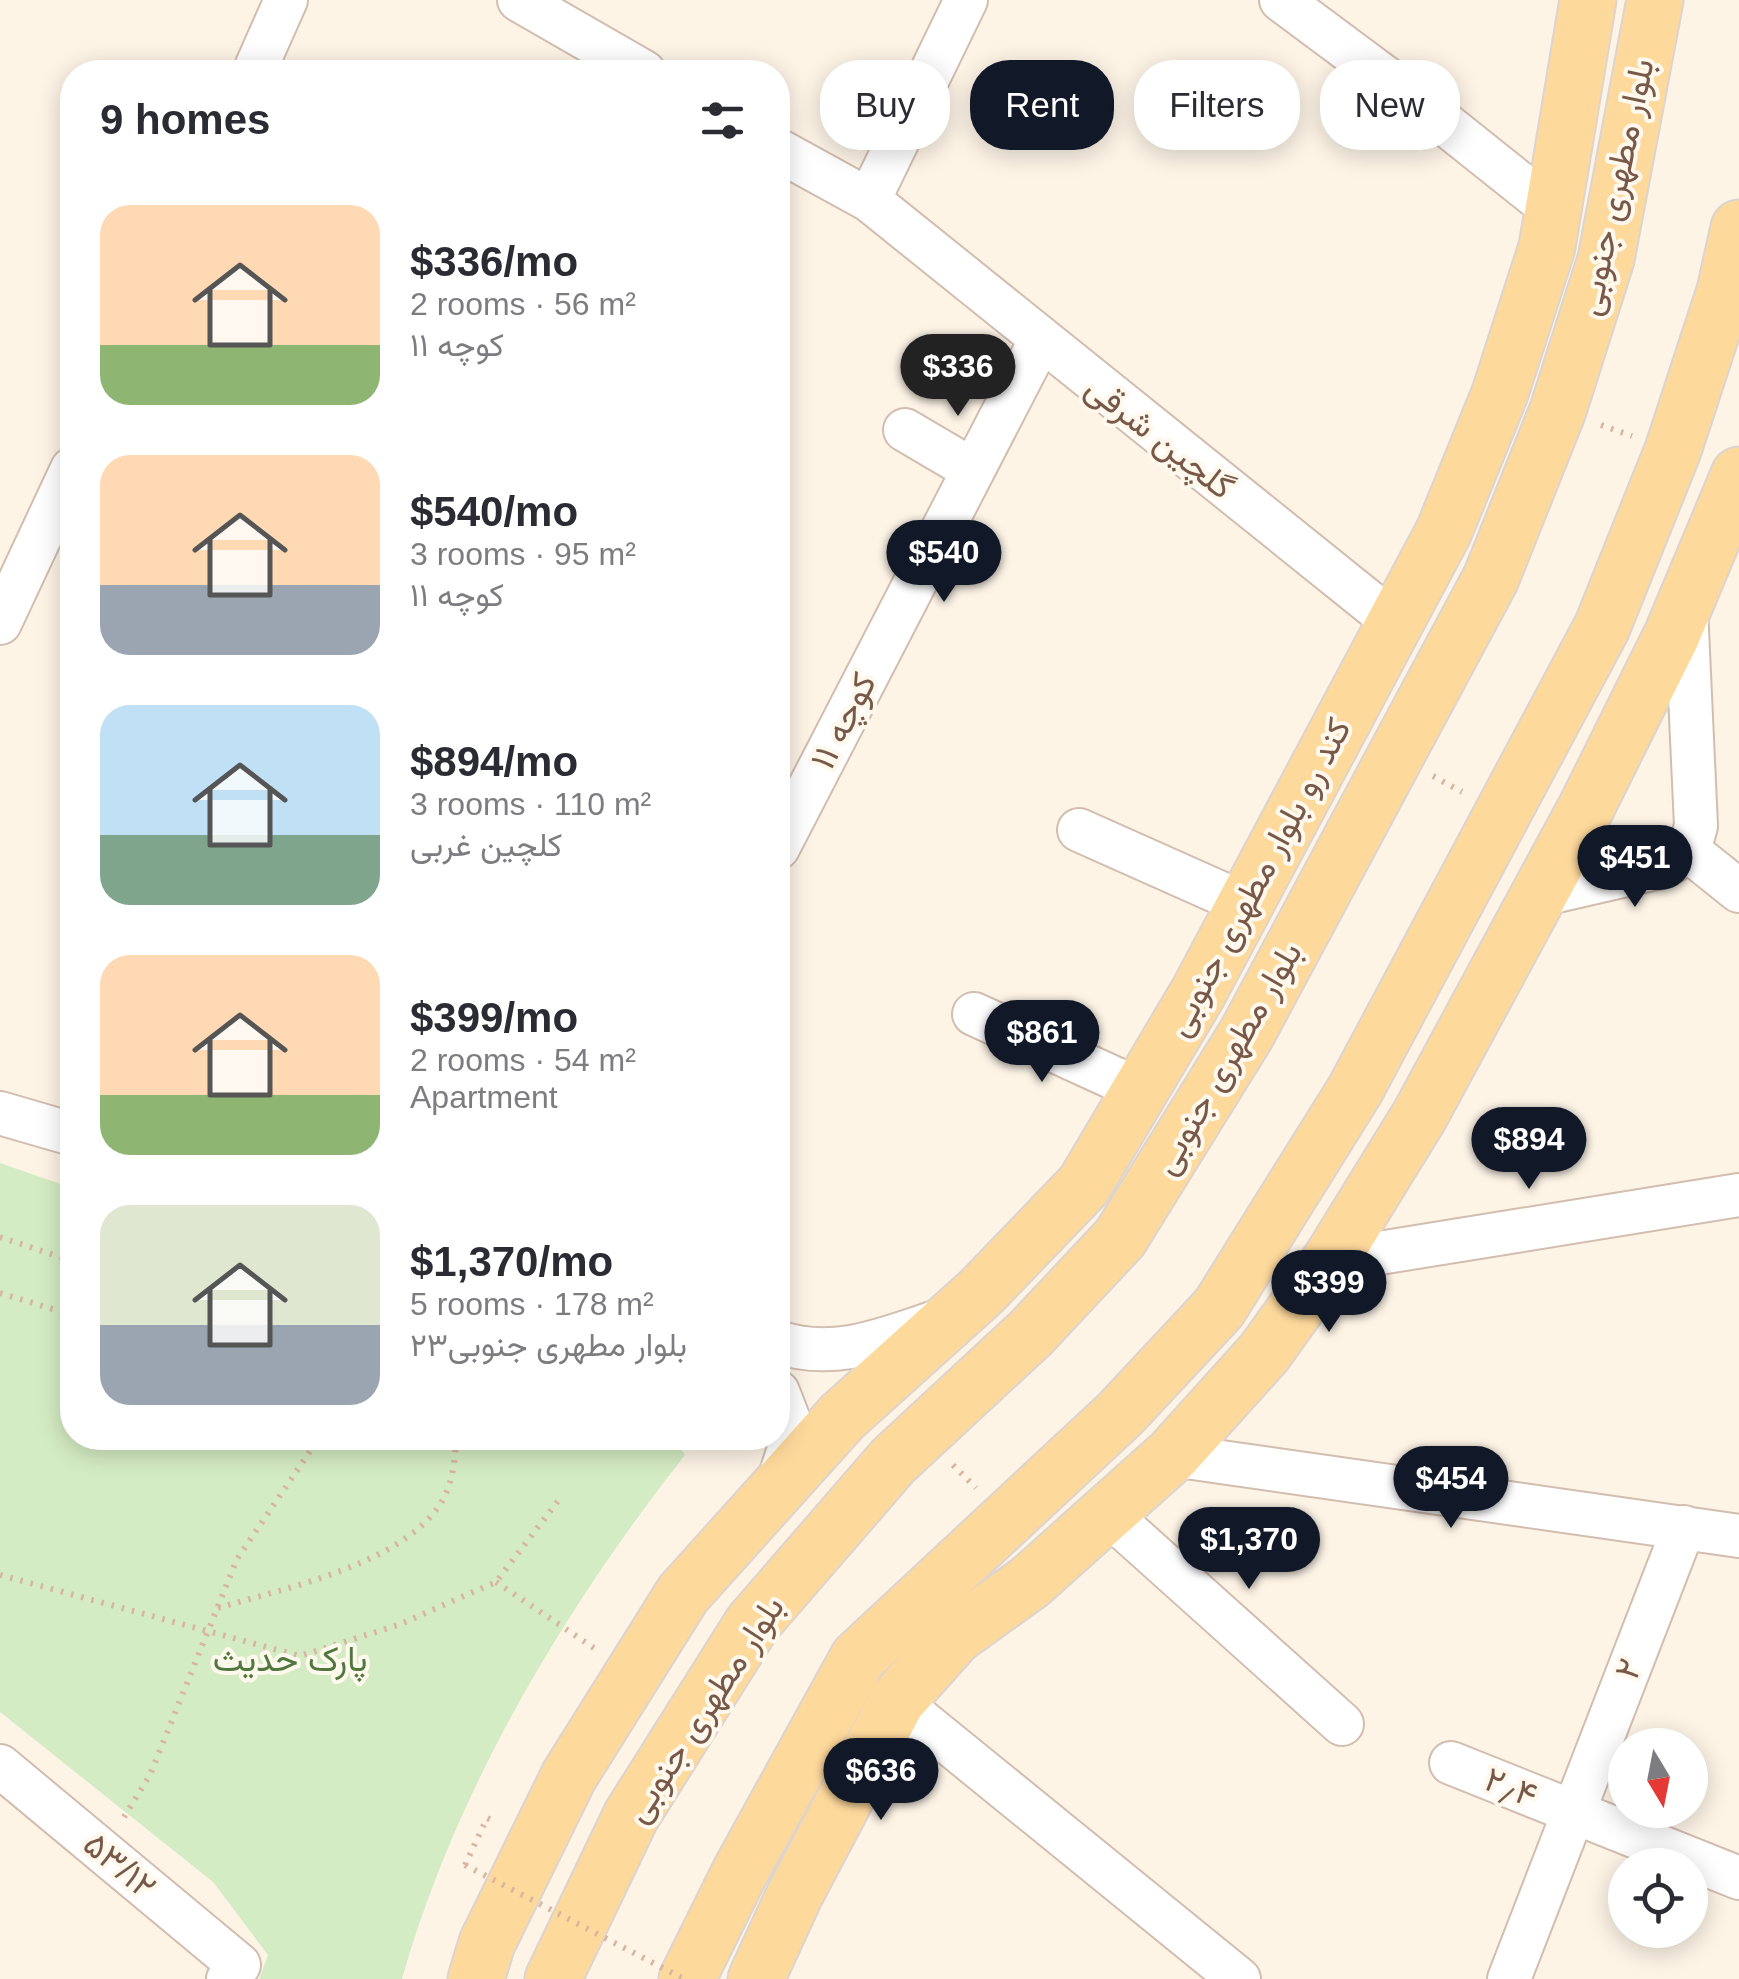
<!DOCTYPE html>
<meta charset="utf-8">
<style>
body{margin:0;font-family:Helvetica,Vazirmatn,sans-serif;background:#f2f2f3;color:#2b2b33;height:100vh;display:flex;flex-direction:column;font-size:38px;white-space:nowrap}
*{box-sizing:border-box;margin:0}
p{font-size:32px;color:#7c7c81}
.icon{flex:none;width:55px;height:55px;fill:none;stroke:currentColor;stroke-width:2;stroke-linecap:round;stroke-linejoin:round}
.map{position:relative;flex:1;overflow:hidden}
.drawer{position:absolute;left:60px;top:60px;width:730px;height:1390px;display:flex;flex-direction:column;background:#fff;border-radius:40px;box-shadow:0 5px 25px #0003}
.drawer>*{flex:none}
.hud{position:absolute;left:820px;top:60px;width:768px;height:90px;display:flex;gap:20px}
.needle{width:65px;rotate:170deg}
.fabs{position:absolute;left:1608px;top:1728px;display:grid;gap:20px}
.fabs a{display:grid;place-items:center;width:100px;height:100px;border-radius:50%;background:#fff;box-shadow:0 5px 25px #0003;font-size:50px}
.price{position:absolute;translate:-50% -85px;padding:0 22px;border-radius:35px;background:#111827;color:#fff;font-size:32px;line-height:65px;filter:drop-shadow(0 2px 5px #0008)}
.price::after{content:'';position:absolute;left:50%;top:60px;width:30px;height:22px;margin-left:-15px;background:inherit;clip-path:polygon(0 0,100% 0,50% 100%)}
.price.selected{background:#222;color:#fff}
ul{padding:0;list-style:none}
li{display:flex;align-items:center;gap:30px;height:250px;padding:0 40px}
li span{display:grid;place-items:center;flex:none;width:280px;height:200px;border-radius:30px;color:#555}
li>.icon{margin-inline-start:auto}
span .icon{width:120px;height:120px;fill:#fffc;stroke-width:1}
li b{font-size:42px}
h2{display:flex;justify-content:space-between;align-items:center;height:120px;padding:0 40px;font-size:42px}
.chip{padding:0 35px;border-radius:40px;background:#fff;box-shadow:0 5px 25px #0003;font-size:35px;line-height:90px}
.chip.selected{background:#111827;color:#fff}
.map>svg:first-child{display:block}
.green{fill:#d4ecc3}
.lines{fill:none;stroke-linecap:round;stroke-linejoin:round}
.minor-casing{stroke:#d2bdae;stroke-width:46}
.major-casing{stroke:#dcd4d0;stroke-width:59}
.path{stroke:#d9b59f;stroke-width:6;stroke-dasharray:2.5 8;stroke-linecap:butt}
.minor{stroke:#fff;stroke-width:42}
.major{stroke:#fed99c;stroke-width:55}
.path-bridge{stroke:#d9b59f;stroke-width:6;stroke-dasharray:2.5 8;stroke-linecap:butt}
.labels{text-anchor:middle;stroke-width:8;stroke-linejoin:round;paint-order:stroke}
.street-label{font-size:35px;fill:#785949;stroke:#fff8ed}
.park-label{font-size:35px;fill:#50783e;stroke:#fff8ed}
</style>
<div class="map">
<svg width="1739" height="1979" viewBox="0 0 1739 1979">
<rect width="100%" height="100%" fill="#fdf4e6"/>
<!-- green -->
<path class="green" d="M0,1163L72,1188V1438H673L685,1455C564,1609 456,1789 402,1979H259L268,1955L213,1882L0,1712Z"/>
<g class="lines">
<defs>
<g id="minor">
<polyline points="519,0 644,72"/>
<polyline points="1281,0 1414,99 1553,210"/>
<polyline points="254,72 286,0"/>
<polyline points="778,150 869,200 1395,623"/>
<polyline points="869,200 966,0"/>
<polyline points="905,430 973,470"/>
<polyline points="0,623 72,469"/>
<polyline points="1079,830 1245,904"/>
<polyline points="778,848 1040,341"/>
<polyline points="1689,851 1739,891"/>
<polyline points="1539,895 1665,866 1689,851 1696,826 1686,608"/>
<polyline points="974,1014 1140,1090"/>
<polyline points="0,1113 72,1134"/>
<polyline points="1330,1261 1739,1195"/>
<path d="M778,1342C837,1362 888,1337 945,1319"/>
<polyline points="1172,1455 1739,1536"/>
<polyline points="777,1486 794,1433 778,1392"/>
<polyline points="1108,1514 1342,1724"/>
<polyline points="897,1701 1239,1979"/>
<polyline points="1451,1763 1739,1878"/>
<polyline points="0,1766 239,1965 228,1979"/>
<polyline points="1509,1979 1684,1527"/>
</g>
<g id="major">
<polyline points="476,1979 487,1943 569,1776 683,1594 842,1417 982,1291 1084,1185 1198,993 1444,531 1500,393 1547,247 1588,0"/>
<polyline points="553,1979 631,1816 752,1624 893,1461 1031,1333 1120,1238 1247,1033 1491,578 1558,410 1606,259 1655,0"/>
<polyline points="687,1979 740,1872 858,1658 1120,1414 1219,1308 1355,1090 1602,627 1673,450 1725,291 1739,228"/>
<polyline points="756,1979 795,1894 897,1701 955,1636 1030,1582 1172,1455 1264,1353 1330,1261 1420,1115 1587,806 1672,635 1739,475"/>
</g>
</defs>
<!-- minor casing -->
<use href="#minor" class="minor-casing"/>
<!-- major casing -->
<use href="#major" class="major-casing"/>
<!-- path -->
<g class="path">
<polyline points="1601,425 1632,436"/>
<polyline points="1433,776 1462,792"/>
<polyline points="0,1237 72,1261"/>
<polyline points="0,1293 72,1315"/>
<polyline points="953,1465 976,1488"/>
<polyline points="0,1575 300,1656 398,1625 496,1582 561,1497"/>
<polyline points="496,1582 597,1650"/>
<path d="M218,1608C284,1588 418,1562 447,1491C454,1474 455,1456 456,1438"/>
<polyline points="124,1817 150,1775 237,1559 319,1438"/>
<polyline points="465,1865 487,1818 495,1822"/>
</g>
<!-- minor -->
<use href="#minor" class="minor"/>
<!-- major -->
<use href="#major" class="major"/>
<!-- path-bridge -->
<polyline class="path-bridge" points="465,1865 684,1979"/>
</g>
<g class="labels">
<!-- street labels -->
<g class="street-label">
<text transform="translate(1615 187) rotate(-78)" y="12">بلوار مطهری جنوبی</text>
<text transform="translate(1160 437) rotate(38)" y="12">گلچین شرقی</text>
<text transform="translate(843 721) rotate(-63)" y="12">کوچه ۱۱</text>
<text transform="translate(1258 877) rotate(-62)" y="12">کند رو بلوار مطهری جنوبی</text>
<text transform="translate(1227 1058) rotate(-60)" y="12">بلوار مطهری جنوبی</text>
<text transform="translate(1628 1669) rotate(-68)" y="12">۲</text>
<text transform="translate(704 1709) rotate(-57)" y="12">بلوار مطهری جنوبی</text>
<text transform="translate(1511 1787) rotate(22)" y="12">۲٫۴</text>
<text transform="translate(120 1865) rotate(40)" y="12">۵۳/۱۲</text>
</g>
<!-- park labels -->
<g class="park-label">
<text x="290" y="1671">پارک حدیث</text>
</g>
</g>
</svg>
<div class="fabs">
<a><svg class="needle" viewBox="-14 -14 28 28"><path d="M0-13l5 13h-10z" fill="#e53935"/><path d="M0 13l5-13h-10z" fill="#7c7c81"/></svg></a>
<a><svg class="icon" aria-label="locate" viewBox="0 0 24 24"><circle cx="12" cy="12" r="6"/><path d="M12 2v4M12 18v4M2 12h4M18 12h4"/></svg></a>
</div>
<b class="price selected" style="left:958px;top:419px">$336</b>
<b class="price" style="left:944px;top:605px">$540</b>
<b class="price" style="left:1635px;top:910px">$451</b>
<b class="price" style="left:1042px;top:1085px">$861</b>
<b class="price" style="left:1529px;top:1192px">$894</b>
<b class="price" style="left:1329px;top:1335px">$399</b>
<b class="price" style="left:1451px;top:1531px">$454</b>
<b class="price" style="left:1249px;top:1592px">$1,370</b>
<b class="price" style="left:881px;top:1823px">$636</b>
<div class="hud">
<a class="chip">Buy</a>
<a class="chip selected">Rent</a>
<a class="chip">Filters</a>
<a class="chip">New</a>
</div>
<section class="drawer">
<h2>9 homes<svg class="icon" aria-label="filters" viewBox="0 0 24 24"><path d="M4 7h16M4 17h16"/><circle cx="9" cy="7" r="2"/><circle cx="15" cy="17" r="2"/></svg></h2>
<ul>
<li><span style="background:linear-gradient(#ffd9b3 70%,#8fb573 0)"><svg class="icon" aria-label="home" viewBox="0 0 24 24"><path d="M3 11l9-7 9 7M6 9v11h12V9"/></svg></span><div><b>$336/mo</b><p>2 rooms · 56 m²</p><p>کوچه ۱۱</p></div></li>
<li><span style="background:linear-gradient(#ffd9b3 65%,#9aa5b1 0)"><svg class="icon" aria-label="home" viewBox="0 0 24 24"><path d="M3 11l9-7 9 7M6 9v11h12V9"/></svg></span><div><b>$540/mo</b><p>3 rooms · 95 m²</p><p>کوچه ۱۱</p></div></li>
<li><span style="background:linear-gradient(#bfe0f5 65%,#7fa58c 0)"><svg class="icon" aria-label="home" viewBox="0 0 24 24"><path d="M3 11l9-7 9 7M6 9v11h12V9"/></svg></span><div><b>$894/mo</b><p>3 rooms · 110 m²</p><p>کلچین غربی</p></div></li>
<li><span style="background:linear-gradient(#ffd9b3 70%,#8fb573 0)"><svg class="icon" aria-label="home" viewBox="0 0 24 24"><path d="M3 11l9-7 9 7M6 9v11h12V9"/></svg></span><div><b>$399/mo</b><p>2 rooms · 54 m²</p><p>Apartment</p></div></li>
<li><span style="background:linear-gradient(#dfe7d0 60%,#9aa5b1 0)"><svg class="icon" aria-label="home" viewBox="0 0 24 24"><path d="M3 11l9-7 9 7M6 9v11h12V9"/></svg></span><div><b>$1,370/mo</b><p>5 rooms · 178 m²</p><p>بلوار مطهری جنوبی۲۳</p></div></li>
</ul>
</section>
</div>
